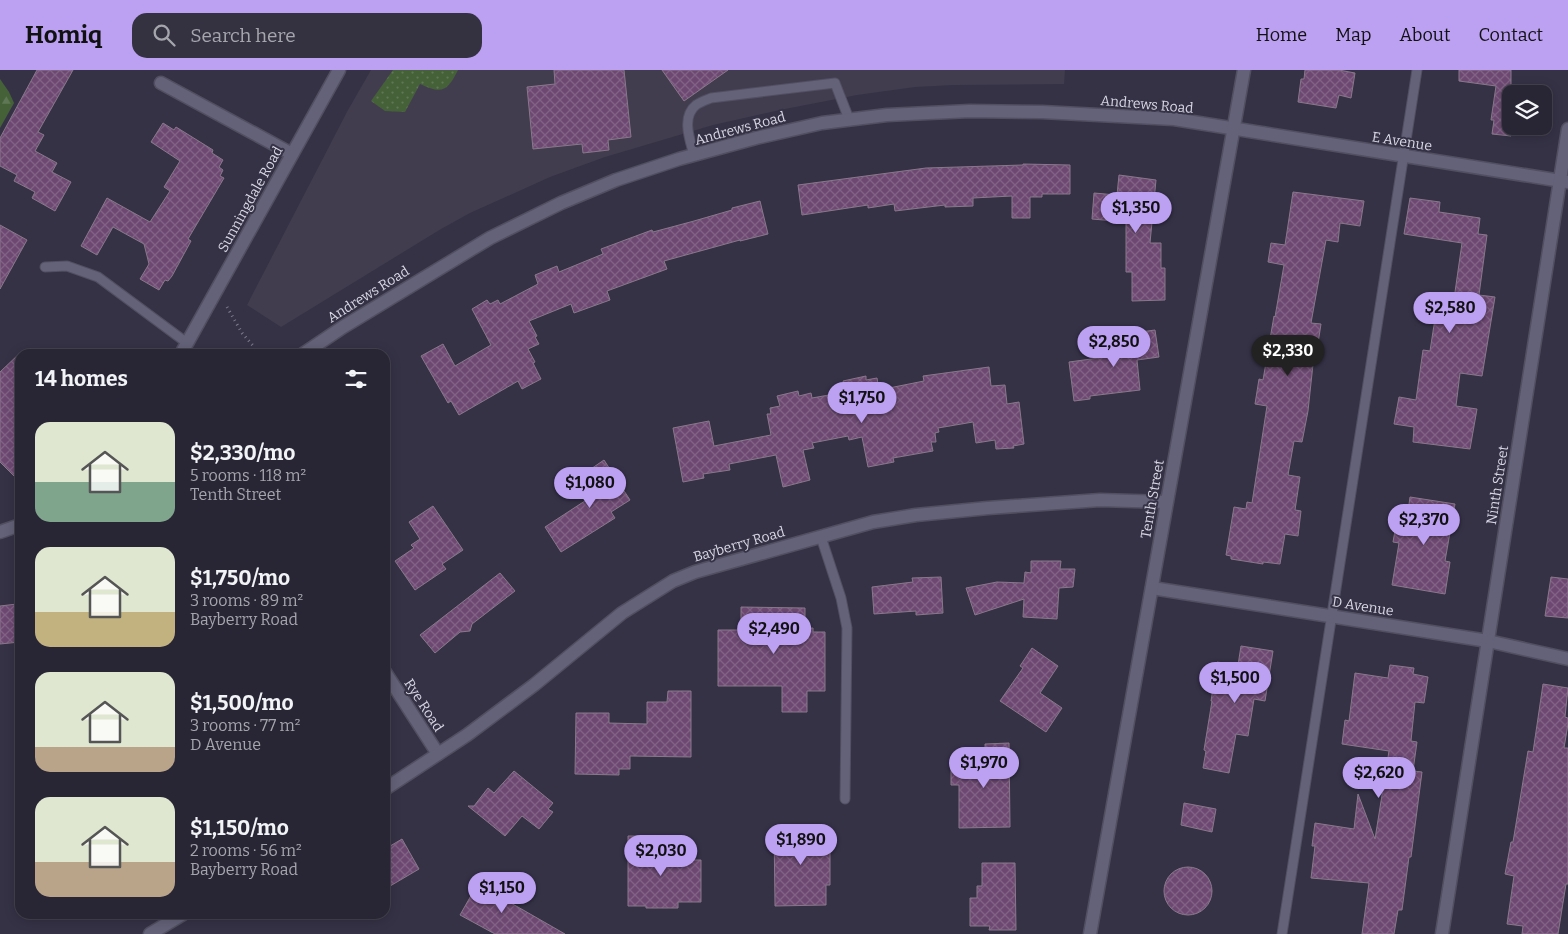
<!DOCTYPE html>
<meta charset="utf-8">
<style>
body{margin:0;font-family:Bitter,serif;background:#343240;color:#f1f3f6;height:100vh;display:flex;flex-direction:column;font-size:19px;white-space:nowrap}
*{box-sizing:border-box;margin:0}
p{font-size:16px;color:#a5a5ac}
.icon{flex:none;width:28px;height:28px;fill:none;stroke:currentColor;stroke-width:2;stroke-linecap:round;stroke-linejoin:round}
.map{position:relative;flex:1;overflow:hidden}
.sheet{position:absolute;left:15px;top:279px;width:375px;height:570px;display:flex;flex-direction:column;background:#282634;border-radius:15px;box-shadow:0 2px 12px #0003,0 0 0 1px #44434f}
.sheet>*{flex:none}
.controls{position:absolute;left:1502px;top:15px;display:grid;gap:10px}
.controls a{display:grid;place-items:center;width:50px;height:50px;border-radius:10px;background:#282634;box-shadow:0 2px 12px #0003,0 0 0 1px #44434f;font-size:25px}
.price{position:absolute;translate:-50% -42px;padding:0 11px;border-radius:18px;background:#bca0f2;color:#111;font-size:16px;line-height:32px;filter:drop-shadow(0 1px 2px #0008)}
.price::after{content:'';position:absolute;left:50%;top:30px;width:15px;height:11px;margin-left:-8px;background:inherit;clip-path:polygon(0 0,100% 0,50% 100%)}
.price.on{background:#222;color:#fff}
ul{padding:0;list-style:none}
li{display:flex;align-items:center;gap:15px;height:125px;padding:0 20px}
li span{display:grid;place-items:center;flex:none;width:140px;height:100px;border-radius:15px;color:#555}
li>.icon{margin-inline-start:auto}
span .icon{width:60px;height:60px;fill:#fffc;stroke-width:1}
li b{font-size:21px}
h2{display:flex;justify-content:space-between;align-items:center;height:60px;padding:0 20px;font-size:21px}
header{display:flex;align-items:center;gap:30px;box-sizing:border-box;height:70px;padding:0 25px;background:#bca0f2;color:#111}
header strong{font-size:24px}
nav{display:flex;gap:28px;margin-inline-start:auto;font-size:18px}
.search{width:350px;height:45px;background:#343240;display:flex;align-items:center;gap:12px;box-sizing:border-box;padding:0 18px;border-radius:15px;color:#a5a5ac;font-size:19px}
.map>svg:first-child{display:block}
.education{fill:#413d4e}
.forest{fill:url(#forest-firs)}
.park{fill:url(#park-dots)}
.building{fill:url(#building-cross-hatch);stroke:#89788b}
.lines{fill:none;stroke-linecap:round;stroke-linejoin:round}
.service-casing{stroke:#514f60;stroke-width:11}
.minor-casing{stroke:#514f60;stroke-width:15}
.path{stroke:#7e7c8c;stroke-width:3;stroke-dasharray:1 4;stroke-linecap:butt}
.service{stroke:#646278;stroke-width:9}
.minor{stroke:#646278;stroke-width:12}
.labels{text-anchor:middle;stroke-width:4;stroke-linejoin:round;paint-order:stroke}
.street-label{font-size:14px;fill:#d8d7e4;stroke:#353246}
</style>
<header>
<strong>Homiq</strong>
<div class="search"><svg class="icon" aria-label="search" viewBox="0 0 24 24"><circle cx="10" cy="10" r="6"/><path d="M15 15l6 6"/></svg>Search here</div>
<nav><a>Home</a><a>Map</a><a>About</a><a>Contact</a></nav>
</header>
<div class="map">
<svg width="1568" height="864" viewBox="0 0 1568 864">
<defs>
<pattern id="forest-firs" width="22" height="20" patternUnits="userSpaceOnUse" patternTransform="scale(1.25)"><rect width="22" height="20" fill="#456138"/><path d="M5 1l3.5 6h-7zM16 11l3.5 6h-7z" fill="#5f7755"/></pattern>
<pattern id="park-dots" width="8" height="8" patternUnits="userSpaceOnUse" patternTransform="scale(1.25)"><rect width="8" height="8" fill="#456138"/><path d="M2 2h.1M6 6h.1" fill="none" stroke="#5f7755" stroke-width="1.8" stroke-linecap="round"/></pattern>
<pattern id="building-cross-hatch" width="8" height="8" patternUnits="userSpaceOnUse" patternTransform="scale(1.25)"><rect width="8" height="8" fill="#6d4972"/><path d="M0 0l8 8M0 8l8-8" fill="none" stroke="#816286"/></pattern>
</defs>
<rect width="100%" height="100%" fill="#353246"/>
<!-- education -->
<polygon class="education" points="371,0 1065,0 1064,14 953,15 915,17 857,25 780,40 713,55 605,87 550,107 470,143 441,159 281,257 247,235 348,40"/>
<!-- forest -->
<polygon class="forest" points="0,9 9,22 14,33 0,58"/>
<!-- park -->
<path class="park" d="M393,0H462H458C447,22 442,24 420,14L405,42L385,41L371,31Z"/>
<!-- building -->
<g class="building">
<polygon points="37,0 73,0 38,62 44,65 35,81 57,93 52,102 71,112 55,141 32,128 35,122 14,111 17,105 0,96 0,68"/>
<polygon points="554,0 624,0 631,67 608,70 609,80 583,83 582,74 533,79 527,17 555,14"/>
<polygon points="662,0 728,0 684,31"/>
<polygon points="1305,0 1339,0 1355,3 1351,28 1339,25 1336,38 1298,32 1301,9 1304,9"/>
<polygon points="1459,0 1511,0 1511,66 1492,64 1494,50 1491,50 1496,16 1459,11"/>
<polygon points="163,53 174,60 176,57 213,80 212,83 223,90 219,97 223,100 220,106 224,108 188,169 191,171 172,206 168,211 165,210 159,220 140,209 149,194 144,174 113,157 97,185 81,176 107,128 150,152 170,121 164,117 180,91 151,72"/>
<polygon points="1023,94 1070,95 1070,124 1042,124 1042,127 1030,127 1030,148 1012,148 1012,126 973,128 973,136 945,137 945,135 895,141 894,134 868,138 868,135 802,145 798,115 926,98 1023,95"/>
<polygon points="1119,105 1156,110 1150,173 1161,173 1161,198 1165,198 1165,230 1132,231 1132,202 1126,202 1126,152 1092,149 1094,123 1117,125"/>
<polygon points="1293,122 1364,131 1360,156 1340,153 1338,172 1326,170 1311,253 1321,254 1316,286 1314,285 1308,341 1302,372 1294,371 1288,405 1300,407 1295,440 1301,441 1298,466 1285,464 1280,494 1263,492 1263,494 1231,489 1231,486 1226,485 1234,437 1246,439 1247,432 1252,433 1267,336 1255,334 1259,309 1263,310 1274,246 1275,247 1284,195 1268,192 1271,173 1285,175"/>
<polygon points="1410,128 1440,132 1439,142 1480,148 1478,164 1487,165 1479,225 1495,227 1482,306 1460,303 1456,336 1477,339 1470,379 1413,372 1414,357 1394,354 1399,327 1416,330 1423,280 1430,281 1438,229 1452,231 1453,229 1454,229 1462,173 1404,164"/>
<polygon points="760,131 768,164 740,171 740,170 664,191 667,199 607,221 610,230 574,243 571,234 529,251 537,266 535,267 539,274 528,279 535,292 533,293 541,309 522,319 518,311 459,345 451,331 448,333 421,286 443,274 455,296 491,275 472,239 487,230 490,234 498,230 500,234 538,214 535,205 557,196 559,202 603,184 601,179 652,160 653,162 694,151 732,140 732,138"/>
<polygon points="0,155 27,170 0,219"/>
<polygon points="1155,260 1159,287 1137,290 1140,320 1090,326 1090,329 1074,331 1069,292 1121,285 1119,265"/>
<polygon points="20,283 20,412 0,392 0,302"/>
<polygon points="989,297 991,316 1005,315 1007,334 1019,332 1024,374 1013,376 1014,378 996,379 995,370 976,373 973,352 938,358 939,362 935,363 936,372 931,372 933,381 893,388 894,392 868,397 862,367 849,370 848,366 812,373 814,378 803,380 810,410 783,417 776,385 729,394 730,400 703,404 704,408 683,412 673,358 709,351 714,376 771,365 767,344 771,344 770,338 780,336 777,326 798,321 799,326 811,323 812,328 846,322 843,311 866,306 866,310 877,308 879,320 924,311 923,306"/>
<polygon points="604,390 630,430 611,442 615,448 561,482 545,457 594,425 582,405"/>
<polygon points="1410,427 1455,434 1445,491 1450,492 1445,524 1392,515 1399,473 1393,472 1396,455 1406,456"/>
<polygon points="433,436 463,480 442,494 446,499 415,520 395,491 414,478 411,475 420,469 409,452"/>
<polygon points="1031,491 1061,491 1060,499 1075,499 1073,517 1059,518 1057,549 1023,547 1024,529 975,545 966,518 997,512 1024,513 1025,502 1031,503"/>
<polygon points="500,503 515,521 472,554 470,561 460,562 435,583 420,565"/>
<polygon points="941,507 943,543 916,545 916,541 874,544 872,517 913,512 912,508"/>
<polygon points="1551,507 1568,509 1568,548 1545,546"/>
<polygon points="17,534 20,572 0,574 0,536"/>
<polygon points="741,537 805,538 805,558 813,558 813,562 825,562 825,621 807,621 807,642 782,642 782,616 718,616 718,560 741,560"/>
<polygon points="1241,576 1273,581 1265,631 1254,629 1248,666 1236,664 1229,703 1203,698 1206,681 1204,680 1212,631 1211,631 1217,592 1238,595"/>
<polygon points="1032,578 1058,596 1040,623 1062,638 1046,662 1000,631 1023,598 1020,596"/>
<polygon points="1390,595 1414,598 1413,604 1428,607 1424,633 1415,632 1411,671 1417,672 1413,701 1422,702 1411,787 1409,787 1402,840 1398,840 1394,864 1362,864 1369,813 1311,808 1315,776 1312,776 1315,753 1354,759 1358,724 1375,769 1389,681 1342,674 1345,650 1349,651 1355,603 1388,608"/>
<polygon points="1543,614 1568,618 1565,647 1568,648 1568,654 1564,678 1568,678 1568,814 1566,814 1558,864 1522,864 1523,856 1507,854 1514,806 1505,804 1511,772 1513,772 1528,681 1533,682"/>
<polygon points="668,621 691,621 691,687 630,686 630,699 619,699 619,705 575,704 576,643 609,643 609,653 647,654 647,632 667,632"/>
<polygon points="1009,673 1010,757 959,758 959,715 951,715 951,692 977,692 977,687 985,686 985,674"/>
<polygon points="514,701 553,733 548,739 553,742 539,759 522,746 505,766 468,736 474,736 488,718 494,723"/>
<polygon points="1184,733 1216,739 1212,762 1181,755"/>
<polygon points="774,757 826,757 827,781 830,781 830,815 826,815 826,835 775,836"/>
<polygon points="628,766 651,766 650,786 694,786 694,790 701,790 701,832 678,832 678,838 646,838 646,836 628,836"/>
<polygon points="402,769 419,799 385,819 385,779"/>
<polygon points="982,793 1015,793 1016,860 989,860 990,856 970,856 970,828 977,828 977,816 982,816"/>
<circle cx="1188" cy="821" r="24"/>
<polygon points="481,808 500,819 497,825 565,864 495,864 460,845"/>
</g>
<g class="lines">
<defs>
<g id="service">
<path d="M694,85C690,70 681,47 696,35C700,32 706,30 711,28L835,13L849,49"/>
<polyline points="45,197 67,196 98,207 187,273"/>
<polyline points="821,467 841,528 847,558 845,729"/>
<polyline points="1282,864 1417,0"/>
</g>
<g id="minor">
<polyline points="161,13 292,84"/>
<polyline points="181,284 339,0"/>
<polyline points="303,284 343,257 490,168 561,133 616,110 679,89 756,68 822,53 887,45 970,41 1042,42 1174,49 1568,112"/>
<polyline points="0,462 20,455"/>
<polyline points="1152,518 1488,571 1568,589"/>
<polyline points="385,602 438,684"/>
<polyline points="385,719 467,665 534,615 622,543 673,511 695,502 873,452 916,445 988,438 1100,430 1166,432"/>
<polyline points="150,864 183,844"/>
<polyline points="1090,864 1244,0"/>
<polyline points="1442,864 1568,59"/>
</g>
</defs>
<!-- service casing -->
<use href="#service" class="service-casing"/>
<!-- minor casing -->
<use href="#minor" class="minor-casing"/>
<!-- path -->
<polyline class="path" points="227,237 242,263 255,278"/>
<!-- service -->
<use href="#service" class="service"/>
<!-- minor -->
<use href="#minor" class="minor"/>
</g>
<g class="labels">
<!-- street labels -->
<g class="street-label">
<text transform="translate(1147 34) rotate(5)" y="5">Andrews Road</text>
<text transform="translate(740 58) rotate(-15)" y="5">Andrews Road</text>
<text transform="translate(1402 71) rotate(9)" y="5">E Avenue</text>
<text transform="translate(250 129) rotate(-61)" y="5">Sunningdale Road</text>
<text transform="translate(368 224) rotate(-32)" y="5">Andrews Road</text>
<text transform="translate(1497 415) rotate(-81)" y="5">Ninth Street</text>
<text transform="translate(1152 429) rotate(-80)" y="5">Tenth Street</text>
<text transform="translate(739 474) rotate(-16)" y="5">Bayberry Road</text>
<text transform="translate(1363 536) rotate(9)" y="5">D Avenue</text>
<text transform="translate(424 635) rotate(57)" y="5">Rye Road</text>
</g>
</g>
</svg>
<div class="controls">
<a><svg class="icon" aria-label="layers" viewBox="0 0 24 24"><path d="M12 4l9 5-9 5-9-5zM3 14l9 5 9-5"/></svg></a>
</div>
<b class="price" style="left:1136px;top:164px">$1,350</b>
<b class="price" style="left:1450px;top:264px">$2,580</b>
<b class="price" style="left:1114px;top:298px">$2,850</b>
<b class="price on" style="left:1288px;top:307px">$2,330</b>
<b class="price" style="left:862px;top:354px">$1,750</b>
<b class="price" style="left:590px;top:439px">$1,080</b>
<b class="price" style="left:1424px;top:476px">$2,370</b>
<b class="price" style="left:774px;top:585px">$2,490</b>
<b class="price" style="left:1235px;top:634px">$1,500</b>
<b class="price" style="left:984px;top:719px">$1,970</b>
<b class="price" style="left:1379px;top:729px">$2,620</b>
<b class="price" style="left:801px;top:796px">$1,890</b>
<b class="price" style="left:661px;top:807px">$2,030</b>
<b class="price" style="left:502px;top:844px">$1,150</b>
<section class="sheet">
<h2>14 homes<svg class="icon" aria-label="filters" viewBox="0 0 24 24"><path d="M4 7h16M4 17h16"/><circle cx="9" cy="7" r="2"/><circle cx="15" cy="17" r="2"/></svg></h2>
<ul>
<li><span style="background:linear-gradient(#dfe7d0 60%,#7fa58c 0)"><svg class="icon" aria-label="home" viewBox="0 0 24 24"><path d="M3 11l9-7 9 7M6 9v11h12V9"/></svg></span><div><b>$2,330/mo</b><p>5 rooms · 118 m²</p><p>Tenth Street</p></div></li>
<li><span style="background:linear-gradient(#dfe7d0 65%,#c2b280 0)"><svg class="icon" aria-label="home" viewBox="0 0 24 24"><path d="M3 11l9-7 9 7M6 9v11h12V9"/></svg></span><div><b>$1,750/mo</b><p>3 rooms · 89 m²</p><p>Bayberry Road</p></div></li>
<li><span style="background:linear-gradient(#dfe7d0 75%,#b9a48a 0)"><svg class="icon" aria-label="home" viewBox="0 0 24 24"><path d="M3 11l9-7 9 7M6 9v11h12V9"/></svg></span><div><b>$1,500/mo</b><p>3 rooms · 77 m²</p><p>D Avenue</p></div></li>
<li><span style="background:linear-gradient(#dfe7d0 65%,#b9a48a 0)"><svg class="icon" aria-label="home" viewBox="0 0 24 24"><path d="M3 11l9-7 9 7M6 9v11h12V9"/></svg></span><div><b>$1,150/mo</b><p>2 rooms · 56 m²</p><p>Bayberry Road</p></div></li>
</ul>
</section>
</div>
